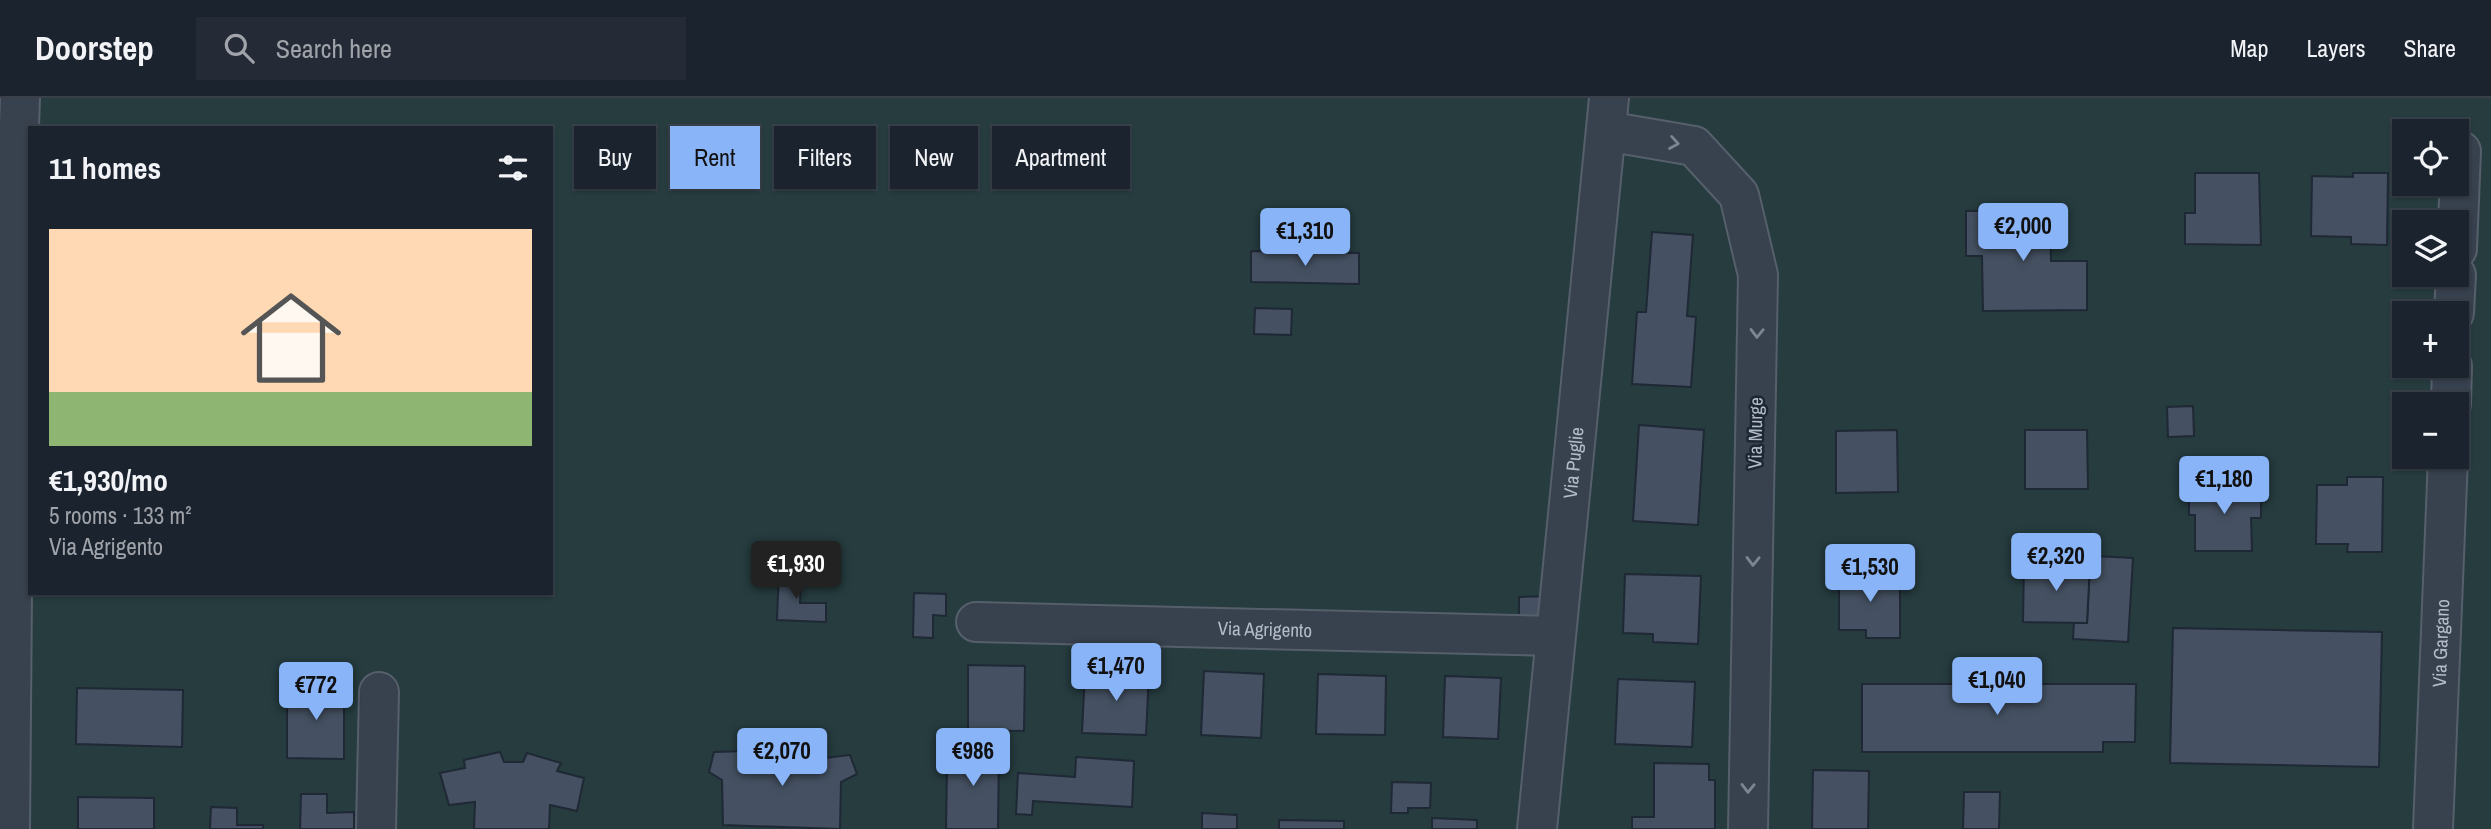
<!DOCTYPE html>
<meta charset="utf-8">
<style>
body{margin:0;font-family:"Archivo Narrow",sans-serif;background:#242b36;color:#f1f3f6;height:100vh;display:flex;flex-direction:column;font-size:26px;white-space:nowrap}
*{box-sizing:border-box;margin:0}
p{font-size:23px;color:#a0a4aa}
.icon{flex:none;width:38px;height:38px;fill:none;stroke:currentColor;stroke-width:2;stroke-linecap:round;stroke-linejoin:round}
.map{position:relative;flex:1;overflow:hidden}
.drawer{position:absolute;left:28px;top:28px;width:525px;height:469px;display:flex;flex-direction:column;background:#1b232e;border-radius:0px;box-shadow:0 2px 5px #0004,0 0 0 2px #39404a}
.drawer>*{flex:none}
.hud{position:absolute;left:574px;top:28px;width:665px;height:63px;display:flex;gap:14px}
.fabs{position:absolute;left:2392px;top:21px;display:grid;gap:14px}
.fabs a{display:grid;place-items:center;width:77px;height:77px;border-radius:0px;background:#1b232e;box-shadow:0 2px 5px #0004,0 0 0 2px #39404a;font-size:35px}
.price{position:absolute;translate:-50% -60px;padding:0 16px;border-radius:7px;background:#8ab4f8;color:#111;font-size:23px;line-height:46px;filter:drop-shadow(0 2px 4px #0008)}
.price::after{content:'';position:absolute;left:50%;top:42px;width:21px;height:16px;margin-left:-10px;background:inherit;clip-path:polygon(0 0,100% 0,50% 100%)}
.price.selected{background:#222;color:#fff}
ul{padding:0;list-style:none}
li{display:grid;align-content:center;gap:14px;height:371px;padding:0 21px}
li span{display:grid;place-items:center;height:217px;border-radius:0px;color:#555}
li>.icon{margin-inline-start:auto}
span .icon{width:126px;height:126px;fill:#fffc;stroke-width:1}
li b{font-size:30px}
h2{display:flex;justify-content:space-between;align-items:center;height:84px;padding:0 21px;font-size:30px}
.pill{padding:0 24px;border-radius:0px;background:#1b232e;box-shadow:0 2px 5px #0004,0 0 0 2px #39404a;font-size:24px;line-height:63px}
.pill.selected{background:#8ab4f8;color:#111}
header{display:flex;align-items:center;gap:42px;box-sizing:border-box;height:98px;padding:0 35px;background:#1b232e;border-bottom:2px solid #39404a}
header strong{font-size:33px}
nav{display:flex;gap:38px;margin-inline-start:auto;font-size:24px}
.search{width:490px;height:63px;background:#242b36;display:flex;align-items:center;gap:18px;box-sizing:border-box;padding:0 24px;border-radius:0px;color:#a0a4aa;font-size:26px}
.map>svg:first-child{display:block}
.green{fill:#263c3f;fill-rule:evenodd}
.building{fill:#455162;stroke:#1f2835;stroke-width:2}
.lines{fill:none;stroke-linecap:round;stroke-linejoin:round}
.minor-casing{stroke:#565f6c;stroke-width:42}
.minor{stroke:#38414e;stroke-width:38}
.oneway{stroke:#7c8592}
.labels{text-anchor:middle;stroke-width:5;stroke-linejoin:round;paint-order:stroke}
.street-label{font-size:19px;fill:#b4bcc9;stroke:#1d2633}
</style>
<header>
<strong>Doorstep</strong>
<div class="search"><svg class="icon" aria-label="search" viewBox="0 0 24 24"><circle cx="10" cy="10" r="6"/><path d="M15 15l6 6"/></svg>Search here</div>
<nav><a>Map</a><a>Layers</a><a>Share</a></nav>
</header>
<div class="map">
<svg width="2491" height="731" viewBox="0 0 2491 731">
<rect width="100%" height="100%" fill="#242f3e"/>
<!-- green -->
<path class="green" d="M0,0H2491V731H0ZM30,30H551V495H30ZM2404,33H2457V86H2404ZM2404,124H2457V177H2404ZM2404,215H2457V268H2404ZM2404,306H2457V359H2404Z"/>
<!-- building -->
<g class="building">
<polygon points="2195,75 2259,75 2261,147 2185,146 2185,115 2195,115"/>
<polygon points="2353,75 2388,75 2387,147 2351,146 2351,139 2311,138 2312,78 2353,79"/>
<polygon points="2050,112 2051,163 2087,163 2087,212 1983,213 1982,158 1966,158 1966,113"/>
<polygon points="1652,134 1693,137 1687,218 1696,219 1691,289 1632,286 1637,214 1646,214"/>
<polygon points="1251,153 1359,155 1359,186 1251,184"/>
<polygon points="1255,210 1292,211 1291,237 1254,236"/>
<polygon points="2193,308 2194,338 2168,339 2167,309"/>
<polygon points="1639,327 1704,332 1698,427 1633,423"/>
<polygon points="1897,332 1898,394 1836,395 1836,333"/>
<polygon points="2025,332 2087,332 2088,391 2025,391"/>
<polygon points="2347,379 2383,379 2382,454 2347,454 2348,446 2316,446 2317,387 2347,387"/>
<polygon points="2189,387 2261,387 2261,420 2251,420 2252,453 2195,453 2195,417 2189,417"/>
<polygon points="2074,457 2133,460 2128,544 2073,541 2074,524 2087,525 2090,466 2073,465"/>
<polygon points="2024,464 2090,466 2087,525 2023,524"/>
<polygon points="779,472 801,473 800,505 826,505 826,524 777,522"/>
<polygon points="1839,474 1900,475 1900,540 1866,540 1866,532 1839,532"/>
<polygon points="1625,476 1701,478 1698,546 1653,544 1653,536 1623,535"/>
<polygon points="914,495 946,496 946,518 933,517 933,540 913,539"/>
<polygon points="1552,498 1552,521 1519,522 1519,499"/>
<polygon points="2173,530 2382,534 2379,669 2170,665"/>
<polygon points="968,567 1025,568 1024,633 968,632"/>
<polygon points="1085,573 1149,575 1146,637 1082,635"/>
<polygon points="1204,573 1264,576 1261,640 1201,637"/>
<polygon points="1318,576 1386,578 1385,637 1316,636"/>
<polygon points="1445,578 1501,580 1498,641 1443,639"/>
<polygon points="1618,581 1695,584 1692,649 1615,646"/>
<polygon points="1862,586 2136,586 2135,644 2103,644 2103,654 1862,654"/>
<polygon points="287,588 344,588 344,661 287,660"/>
<polygon points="77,590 183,592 182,649 76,646"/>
<polygon points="955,647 999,647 998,731 946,731 947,668 954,668"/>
<polygon points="821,651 825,660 850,657 857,676 841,684 840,731 723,727 722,682 709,674 714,654"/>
<polygon points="500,654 504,664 523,664 527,655 561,665 557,673 584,680 577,713 550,707 549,731 474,731 475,704 449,707 440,675 465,670 464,662"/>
<polygon points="1076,659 1134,663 1132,709 1033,703 1032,717 1016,716 1018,675 1075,679"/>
<polygon points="1654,665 1709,666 1709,682 1715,682 1715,731 1632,731 1632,719 1654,719"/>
<polygon points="1813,672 1869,673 1868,731 1812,731"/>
<polygon points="1392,684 1431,685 1430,710 1408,710 1408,715 1391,715"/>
<polygon points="1964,694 2000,694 1999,731 1963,731"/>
<polygon points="301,696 327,696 327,715 354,714 354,731 300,731"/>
<polygon points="78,699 154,700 154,731 78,731"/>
<polygon points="211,709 237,710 237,727 263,727 263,731 210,731"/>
<polygon points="1202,715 1237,717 1237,731 1202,731"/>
<polygon points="1432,720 1477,722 1477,731 1432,731"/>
<polygon points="1279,722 1344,723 1344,731 1279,731"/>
</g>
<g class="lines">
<defs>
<g id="minor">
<polyline points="1606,33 1694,48 1739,97 1758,177 1748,731"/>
<polyline points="2457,151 2461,53"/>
<polyline points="2454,215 2456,177"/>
<polyline points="2451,306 2452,268"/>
<path id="s1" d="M976,524L1554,538"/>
<polyline points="10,731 15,138 20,0"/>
<polyline points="376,731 379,594"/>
<path id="s2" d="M1537,731L1609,0"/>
<path id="s3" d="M2433,731L2448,359"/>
</g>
</defs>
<!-- minor casing -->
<use href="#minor" class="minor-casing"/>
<!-- minor -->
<use href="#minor" class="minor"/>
</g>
<!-- one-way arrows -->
<defs><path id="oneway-chevron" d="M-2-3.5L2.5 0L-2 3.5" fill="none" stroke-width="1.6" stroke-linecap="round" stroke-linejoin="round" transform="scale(1.75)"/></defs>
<g class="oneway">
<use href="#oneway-chevron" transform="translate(1674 45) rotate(10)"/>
<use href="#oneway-chevron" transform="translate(1757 235) rotate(91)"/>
<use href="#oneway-chevron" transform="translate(1753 463) rotate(91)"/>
<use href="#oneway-chevron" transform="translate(1748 690) rotate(91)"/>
</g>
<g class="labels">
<!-- street labels -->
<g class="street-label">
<text transform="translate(1755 335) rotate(-89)" y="7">Via Murge</text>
<text dy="7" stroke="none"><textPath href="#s2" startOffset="368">Via Puglie</textPath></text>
<text dy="7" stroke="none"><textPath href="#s1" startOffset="289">Via Agrigento</textPath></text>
<text dy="7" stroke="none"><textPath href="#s3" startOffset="186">Via Gargano</textPath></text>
</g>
</g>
</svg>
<div class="fabs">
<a><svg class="icon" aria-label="locate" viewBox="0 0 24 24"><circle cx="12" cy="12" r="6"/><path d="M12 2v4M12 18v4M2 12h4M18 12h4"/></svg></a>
<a><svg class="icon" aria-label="layers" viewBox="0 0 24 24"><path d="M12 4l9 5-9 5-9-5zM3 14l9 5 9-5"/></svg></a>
<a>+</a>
<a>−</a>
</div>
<b class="price" style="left:2023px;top:165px">€2,000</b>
<b class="price" style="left:1305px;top:170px">€1,310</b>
<b class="price" style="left:2224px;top:418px">€1,180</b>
<b class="price" style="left:2056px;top:495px">€2,320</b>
<b class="price selected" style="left:796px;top:503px">€1,930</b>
<b class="price" style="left:1870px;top:506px">€1,530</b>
<b class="price" style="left:1116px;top:605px">€1,470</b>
<b class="price" style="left:1997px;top:619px">€1,040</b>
<b class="price" style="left:316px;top:624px">€772</b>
<b class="price" style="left:782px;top:690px">€2,070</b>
<b class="price" style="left:973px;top:690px">€986</b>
<div class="hud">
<a class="pill">Buy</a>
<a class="pill selected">Rent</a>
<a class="pill">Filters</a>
<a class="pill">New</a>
<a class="pill">Apartment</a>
</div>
<section class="drawer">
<h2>11 homes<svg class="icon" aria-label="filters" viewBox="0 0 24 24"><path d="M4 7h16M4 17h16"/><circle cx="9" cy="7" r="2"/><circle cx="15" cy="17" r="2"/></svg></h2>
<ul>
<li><span style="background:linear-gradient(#ffd9b3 75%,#8fb573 0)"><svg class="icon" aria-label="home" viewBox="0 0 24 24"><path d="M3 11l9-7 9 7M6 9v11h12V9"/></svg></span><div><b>€1,930/mo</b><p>5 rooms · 133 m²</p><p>Via Agrigento</p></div></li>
</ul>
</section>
</div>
